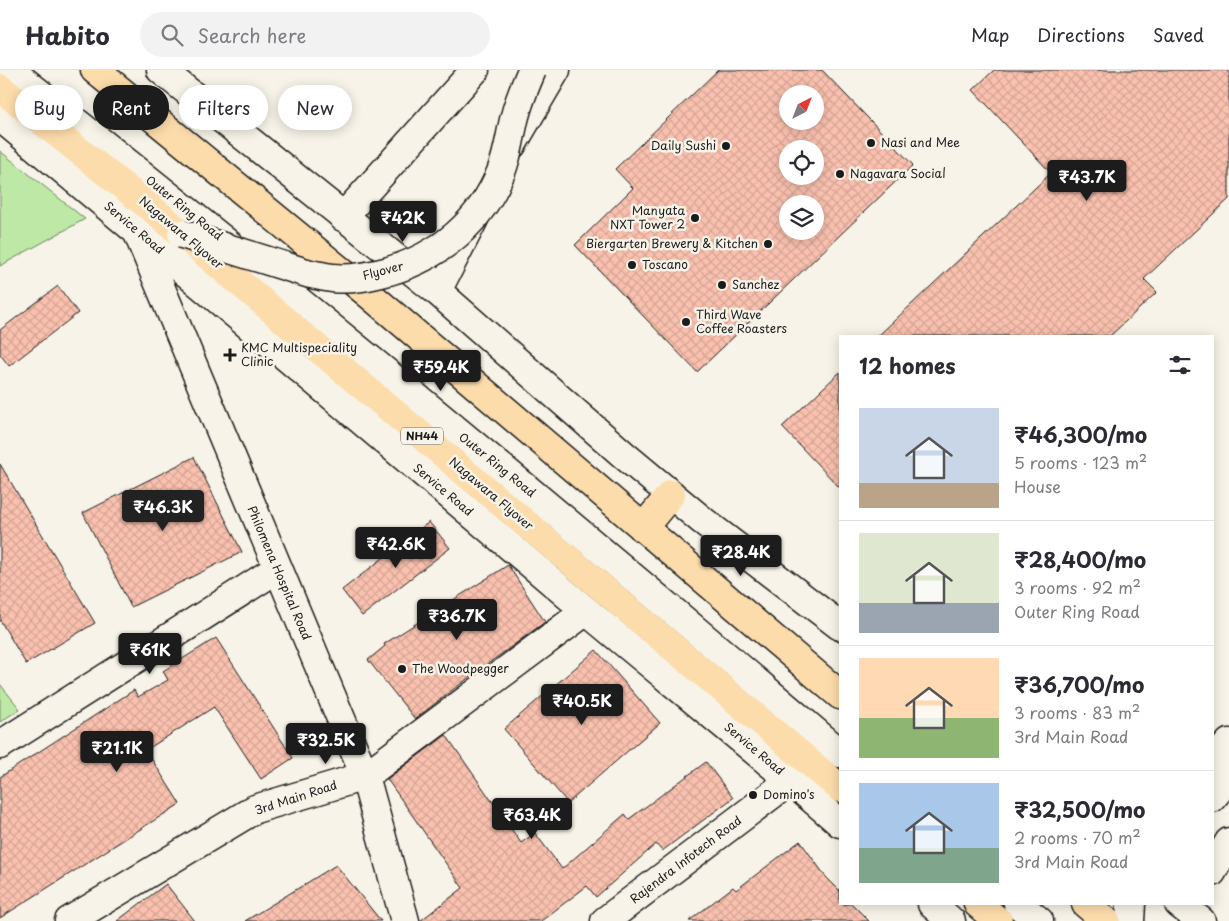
<!DOCTYPE html>
<meta charset="utf-8">
<style>
body{margin:0;font-family:"Playpen Sans",sans-serif;background:#f2f2f3;color:#2b2b33;height:100vh;display:flex;flex-direction:column;font-size:19px;white-space:nowrap}
*{box-sizing:border-box;margin:0}
p{font-size:16px;color:#7c7c81}
.icon{flex:none;width:28px;height:28px;fill:none;stroke:currentColor;stroke-width:2;stroke-linecap:round;stroke-linejoin:round}
.map{position:relative;flex:1;overflow:hidden}
.sheet{position:absolute;left:839px;top:265px;width:375px;height:570px;display:flex;flex-direction:column;background:#fff;border-radius:0px;box-shadow:0 2px 12px #0003}
.sheet>*{flex:none}
.hud{position:absolute;left:15px;top:15px;width:475px;height:45px;display:flex;gap:10px}
.needle{width:32px;rotate:42deg}
.controls{position:absolute;left:779px;top:15px;display:grid;gap:10px}
.controls a{display:grid;place-items:center;width:45px;height:45px;border-radius:50%;background:#fff;box-shadow:0 2px 12px #0003;font-size:25px}
.price{position:absolute;translate:-50% -42px;padding:0 11px;border-radius:5px;background:#1c1c1c;color:#fff;font-size:16px;line-height:32px;filter:drop-shadow(0 1px 2px #0008)}
.price::after{content:'';position:absolute;left:50%;top:30px;width:15px;height:11px;margin-left:-8px;background:inherit;clip-path:polygon(0 0,100% 0,50% 100%)}
.price.active{background:#222;color:#fff}
ul{padding:0;list-style:none}
li{display:flex;align-items:center;gap:15px;height:125px;padding:0 20px}
li+li{border-top:1px solid #e1e1e2}
li span{display:grid;place-items:center;flex:none;width:140px;height:100px;border-radius:0px;color:#555}
li>.icon{margin-inline-start:auto}
span .icon{width:60px;height:60px;fill:#fffc;stroke-width:1}
li b{font-size:21px}
h2{display:flex;justify-content:space-between;align-items:center;height:60px;padding:0 20px;font-size:21px}
.pill{padding:0 18px;border-radius:22px;background:#fff;box-shadow:0 2px 12px #0003;font-size:18px;line-height:45px}
.pill.active{background:#1c1c1c;color:#fff}
header{display:flex;align-items:center;gap:30px;box-sizing:border-box;height:70px;padding:0 25px;background:#fff;border-bottom:1px solid #e1e1e2}
header strong{font-size:24px}
nav{display:flex;gap:28px;margin-inline-start:auto;font-size:18px}
.search{width:350px;height:45px;background:#f2f2f3;display:flex;align-items:center;gap:12px;box-sizing:border-box;padding:0 18px;border-radius:28px;color:#7c7c81;font-size:19px}
.map>svg:first-child{display:block}
.green{fill:#bde8a5;stroke:#6c8260}
.building{fill:url(#building-cross-hatch);stroke:#1c1c1c;fill-rule:evenodd}
.lines{fill:none;stroke-linecap:round;stroke-linejoin:round}
.minor-casing{stroke:#1c1c1c;stroke-width:31}
.highway-casing{stroke:#1c1c1c;stroke-width:31}
.minor{stroke:#f7f3e8;stroke-width:28}
.highway{stroke:#fddcac;stroke-width:28}
.minor-bridge-casing{stroke:#1c1c1c;stroke-width:31;stroke-linecap:butt}
.minor-bridge{stroke:#f7f3e8;stroke-width:28}
.poi-dot{fill:#1c1c1c;stroke:#f7f3e8;stroke-width:2}
.labels{text-anchor:middle;stroke-width:5;stroke-linejoin:round;paint-order:stroke}
.shield{fill:#f7f3e8;stroke:#5e5c59;stroke-width:1}
.shield-label{font-size:11px;font-weight:bold;fill:#1c1c1c}
.poi-label{font-size:12px;fill:#1c1c1c;stroke:#f7f3e8;text-anchor:start}
.street-label{font-size:12px;fill:#1c1c1c;stroke:#f7f3e8}
</style>
<header>
<strong>Habito</strong>
<div class="search"><svg class="icon" aria-label="search" viewBox="0 0 24 24"><circle cx="10" cy="10" r="6"/><path d="M15 15l6 6"/></svg>Search here</div>
<nav><a>Map</a><a>Directions</a><a>Saved</a></nav>
</header>
<div class="map">
<svg width="1229" height="851" viewBox="0 0 1229 851">
<defs>
<pattern id="building-cross-hatch" width="8" height="8" patternUnits="userSpaceOnUse" patternTransform="scale(1.25)"><rect width="8" height="8" fill="#fac1af"/><path d="M0 0l8 8M0 8l8-8" fill="none" stroke="#d6a596"/></pattern>
</defs>
<rect width="100%" height="100%" fill="#f7f3e8"/>
<filter id="ink" filterUnits="userSpaceOnUse"><feTurbulence type="fractalNoise" baseFrequency=".02" numOctaves="2"/><feDisplacementMap in="SourceGraphic" scale="10" xChannelSelector="R" yChannelSelector="G"/><feConvolveMatrix kernelMatrix="1 2 1 2 8 2 1 2 1" color-interpolation-filters="sRGB"/></filter>
<g filter="url(#ink)">
<!-- green -->
<g class="green">
<polygon points="0,81 85,149 0,196"/>
<polygon points="0,614 20,639 0,652"/>
</g>
<!-- building -->
<g class="building">
<path d="M718,0H822L913,95L697,302L575,175L633,118L615,99ZM788,24H815V51H788ZM788,79H815V106H788ZM788,134H815V161H788Z"/>
<polygon points="994,0 1229,0 1229,129 1144,209 1157,222 1110,266 878,266 1051,103 973,20"/>
<polygon points="58,216 78,243 9,296 0,284 0,260"/>
<polygon points="840,302 840,418 782,357"/>
<polygon points="194,387 242,482 131,537 83,443"/>
<polygon points="0,394 95,553 26,594 0,550"/>
<polygon points="429,452 450,478 362,546 342,520"/>
<polygon points="508,495 545,552 463,612 415,649 368,590 385,576 384,574"/>
<polygon points="216,568 293,688 261,709 214,637 146,680 180,734 0,848 0,707 134,620 138,627 168,610 163,601"/>
<polygon points="596,580 660,653 568,733 504,659"/>
<polygon points="446,665 521,773 535,763 562,799 625,744 629,749 706,692 733,728 662,781 656,774 596,827 587,816 541,851 420,851 463,818 387,709"/>
<polygon points="800,771 826,807 840,821 840,834 852,834 869,851 689,851 733,817 736,820"/>
<polygon points="336,795 381,851 245,851"/>
<polygon points="166,814 195,851 117,851"/>
</g>
<g class="lines">
<defs>
<g id="minor">
<path d="M10,0C292,222 568,450 840,683"/>
<polyline points="161,0 437,221 625,386 703,451 840,556"/>
<path d="M0,47C194,208 386,371 578,534C665,607 754,678 840,753"/>
<polyline points="512,75 556,0"/>
<polyline points="343,147 475,0"/>
<polyline points="139,166 365,706 405,851"/>
<polyline points="437,221 474,149"/>
<polyline points="0,675 277,499"/>
<polyline points="1212,693 1229,673"/>
<polyline points="1212,728 1229,708"/>
<polyline points="1212,802 1229,772"/>
<polyline points="932,834 951,851"/>
<polyline points="1018,834 1039,851"/>
<polyline points="1179,834 1201,851"/>
<polyline points="69,851 255,739 365,706 586,541"/>
<polyline points="605,851 791,710"/>
<polyline points="1130,851 1131,834"/>
</g>
<g id="highway">
<polyline points="95,0 371,226 840,625"/>
<polyline points="0,18 157,143 840,718"/>
<polyline points="643,458 671,424"/>
<polyline points="978,834 998,851"/>
<polyline points="1086,834 1106,851"/>
</g>
</defs>
<!-- minor casing -->
<use href="#minor" class="minor-casing"/>
<!-- highway casing -->
<use href="#highway" class="highway-casing"/>
<!-- minor -->
<use href="#minor" class="minor"/>
<!-- highway -->
<use href="#highway" class="highway"/>
<defs>
<path id="minor-bridge" d="M182,164L310,204C317,205 325,207 332,208C352,210 370,206 389,201C440,186 481,152 501,102C508,85 510,67 514,50C518,33 525,16 532,0"/>
</defs>
<!-- minor-bridge casing -->
<use href="#minor-bridge" class="minor-bridge-casing"/>
<!-- minor-bridge -->
<use href="#minor-bridge" class="minor-bridge"/>
</g>
</g>
<!-- markers -->
<g class="poi-dot">
<circle cx="871" cy="73" r="5"/>
<circle cx="726" cy="76" r="5"/>
<circle cx="840" cy="104" r="5"/>
<circle cx="695" cy="148" r="5"/>
<circle cx="768" cy="174" r="5"/>
<circle cx="632" cy="195" r="5"/>
<circle cx="722" cy="215" r="5"/>
<circle cx="686" cy="252" r="5"/>
<path d="M227.5 277.5h5v5h5v5h-5v5h-5v-5h-5v-5h5z"/>
<circle cx="402" cy="599" r="5"/>
<circle cx="753" cy="725" r="5"/>
</g>
<g class="labels">
<!-- shield labels -->
<rect class="shield" x="401" y="357.5" width="42" height="17" rx="4"/>
<g class="shield-label">
<text x="422" y="370">NH44</text>
</g>
<!-- poi labels -->
<g class="poi-label">
<text x="881" y="77">Nasi and Mee</text>
<text x="716" y="80" text-anchor="end">Daily Sushi</text>
<text x="850" y="108">Nagavara Social</text>
<text x="685" y="145" text-anchor="end">Manyata<tspan x="685" dy="14">NXT Tower 2</tspan></text>
<text x="758" y="178" text-anchor="end">Biergarten Brewery &amp; Kitchen</text>
<text x="642" y="199">Toscano</text>
<text x="732" y="219">Sanchez</text>
<text x="696" y="249">Third Wave<tspan x="696" dy="14">Coffee Roasters</tspan></text>
<text x="241" y="282">KMC Multispeciality<tspan x="241" dy="14">Clinic</tspan></text>
<text x="412" y="603">The Woodpegger</text>
<text x="763" y="729">Domino's</text>
</g>
<!-- street labels -->
<g class="street-label">
<text transform="translate(184 138) rotate(39)" y="4">Outer Ring Road</text>
<text transform="translate(134 158) rotate(40)" y="4">Service Road</text>
<text transform="translate(181 163) rotate(40)" y="4">Nagawara Flyover</text>
<text transform="translate(383 201) rotate(-15)" y="4">Flyover</text>
<text transform="translate(497 395) rotate(39)" y="4">Outer Ring Road</text>
<text transform="translate(443 420) rotate(40)" y="4">Service Road</text>
<text transform="translate(491 424) rotate(40)" y="4">Nagawara Flyover</text>
<text transform="translate(279 503) rotate(67)" y="4">Philomena Hospital Road</text>
<text transform="translate(754 679) rotate(40)" y="4">Service Road</text>
<text transform="translate(296 728) rotate(-18)" y="4">3rd Main Road</text>
<text transform="translate(686 790) rotate(-37)" y="4">Rajendra Infotech Road</text>
</g>
</g>
</svg>
<div class="controls">
<a><svg class="needle" viewBox="-14 -14 28 28"><path d="M0-13l5 13h-10z" fill="#e53935"/><path d="M0 13l5-13h-10z" fill="#7c7c81"/></svg></a>
<a><svg class="icon" aria-label="locate" viewBox="0 0 24 24"><circle cx="12" cy="12" r="6"/><path d="M12 2v4M12 18v4M2 12h4M18 12h4"/></svg></a>
<a><svg class="icon" aria-label="layers" viewBox="0 0 24 24"><path d="M12 4l9 5-9 5-9-5zM3 14l9 5 9-5"/></svg></a>
</div>
<b class="price" style="left:1087px;top:132px">₹43.7K</b>
<b class="price" style="left:403px;top:173px">₹42K</b>
<b class="price" style="left:441px;top:322px">₹59.4K</b>
<b class="price active" style="left:163px;top:462px">₹46.3K</b>
<b class="price" style="left:396px;top:499px">₹42.6K</b>
<b class="price" style="left:741px;top:507px">₹28.4K</b>
<b class="price" style="left:457px;top:571px">₹36.7K</b>
<b class="price" style="left:150px;top:605px">₹61K</b>
<b class="price" style="left:582px;top:656px">₹40.5K</b>
<b class="price" style="left:326px;top:695px">₹32.5K</b>
<b class="price" style="left:117px;top:703px">₹21.1K</b>
<b class="price" style="left:532px;top:770px">₹63.4K</b>
<div class="hud">
<a class="pill">Buy</a>
<a class="pill active">Rent</a>
<a class="pill">Filters</a>
<a class="pill">New</a>
</div>
<section class="sheet">
<h2>12 homes<svg class="icon" aria-label="filters" viewBox="0 0 24 24"><path d="M4 7h16M4 17h16"/><circle cx="9" cy="7" r="2"/><circle cx="15" cy="17" r="2"/></svg></h2>
<ul>
<li><span style="background:linear-gradient(#c9d6e8 75%,#b9a48a 0)"><svg class="icon" aria-label="home" viewBox="0 0 24 24"><path d="M3 11l9-7 9 7M6 9v11h12V9"/></svg></span><div><b>₹46,300/mo</b><p>5 rooms · 123 m²</p><p>House</p></div></li>
<li><span style="background:linear-gradient(#dfe7d0 70%,#9aa5b1 0)"><svg class="icon" aria-label="home" viewBox="0 0 24 24"><path d="M3 11l9-7 9 7M6 9v11h12V9"/></svg></span><div><b>₹28,400/mo</b><p>3 rooms · 92 m²</p><p>Outer Ring Road</p></div></li>
<li><span style="background:linear-gradient(#ffd9b3 60%,#8fb573 0)"><svg class="icon" aria-label="home" viewBox="0 0 24 24"><path d="M3 11l9-7 9 7M6 9v11h12V9"/></svg></span><div><b>₹36,700/mo</b><p>3 rooms · 83 m²</p><p>3rd Main Road</p></div></li>
<li><span style="background:linear-gradient(#a9c7e8 65%,#7fa58c 0)"><svg class="icon" aria-label="home" viewBox="0 0 24 24"><path d="M3 11l9-7 9 7M6 9v11h12V9"/></svg></span><div><b>₹32,500/mo</b><p>2 rooms · 70 m²</p><p>3rd Main Road</p></div></li>
</ul>
</section>
</div>
